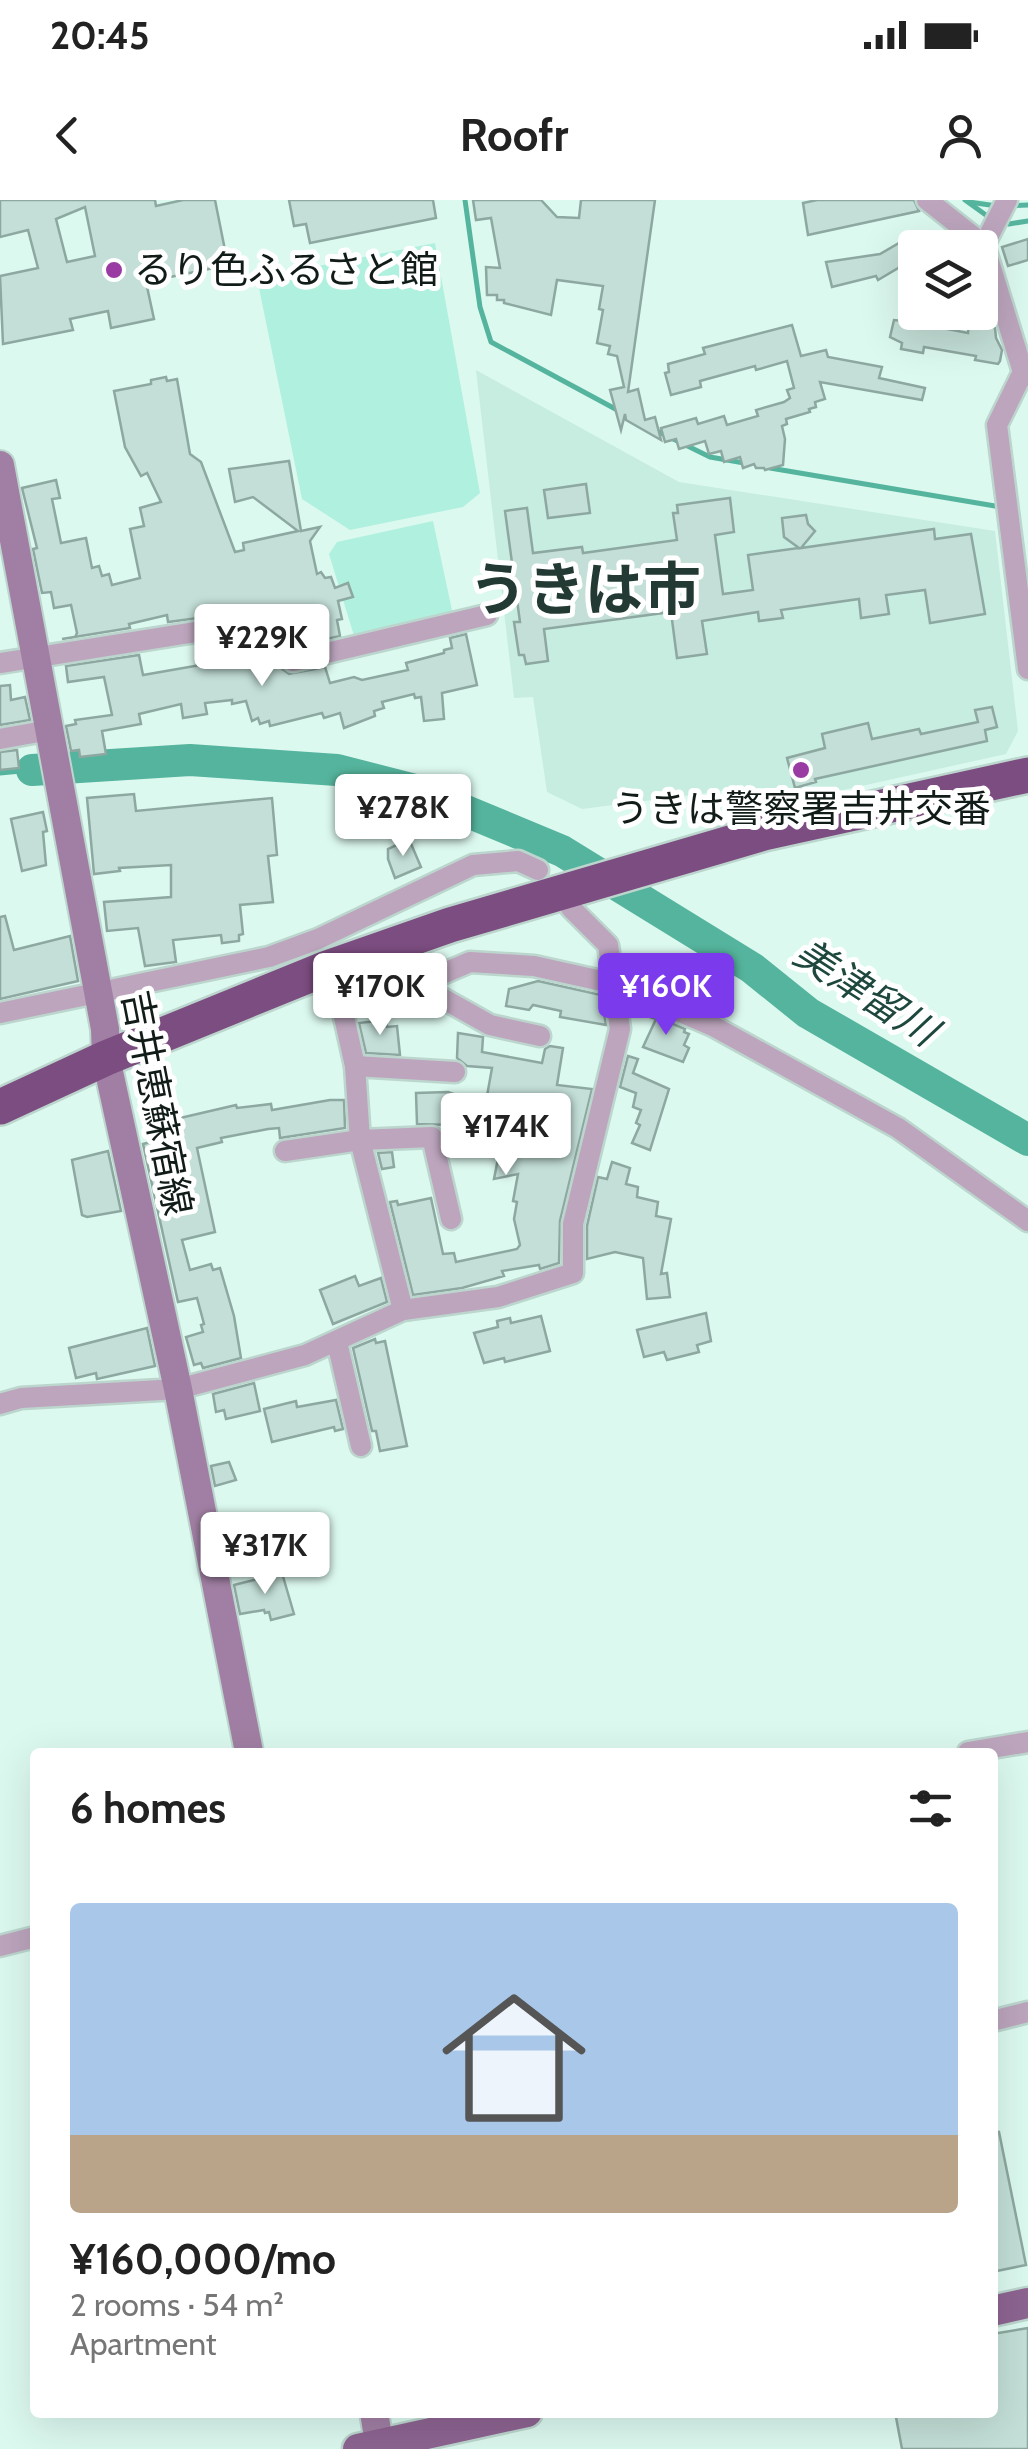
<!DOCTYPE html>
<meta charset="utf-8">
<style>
body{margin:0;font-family:Cabin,"Noto Sans JP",sans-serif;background:#f2f2f2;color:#222;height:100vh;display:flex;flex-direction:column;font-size:38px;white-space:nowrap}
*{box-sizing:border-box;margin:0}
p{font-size:32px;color:#767676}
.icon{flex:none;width:55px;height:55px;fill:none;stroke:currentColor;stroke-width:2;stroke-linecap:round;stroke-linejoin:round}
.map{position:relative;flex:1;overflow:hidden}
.details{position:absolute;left:30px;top:1548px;width:968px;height:670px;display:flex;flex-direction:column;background:#fff;border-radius:10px;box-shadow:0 10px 40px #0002}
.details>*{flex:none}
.controls{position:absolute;left:898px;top:30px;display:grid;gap:20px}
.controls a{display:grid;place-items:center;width:100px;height:100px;border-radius:10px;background:#fff;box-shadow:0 10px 40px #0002;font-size:50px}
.price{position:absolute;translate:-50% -85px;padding:0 22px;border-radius:10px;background:#fff;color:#222;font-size:32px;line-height:65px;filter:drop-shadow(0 2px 5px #0008)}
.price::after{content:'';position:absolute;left:50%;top:60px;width:30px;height:22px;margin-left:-15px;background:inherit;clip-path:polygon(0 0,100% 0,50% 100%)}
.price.selected{background:#7c3aed;color:#fff}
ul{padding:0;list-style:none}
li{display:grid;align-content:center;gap:20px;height:530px;padding:0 40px}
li+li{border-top:2px solid #e0e0e0}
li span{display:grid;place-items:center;height:310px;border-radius:10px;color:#555}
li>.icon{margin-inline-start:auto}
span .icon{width:180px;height:180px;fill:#fffc;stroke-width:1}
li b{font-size:42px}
h2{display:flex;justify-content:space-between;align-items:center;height:120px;padding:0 40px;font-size:42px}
.status{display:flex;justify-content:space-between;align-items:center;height:70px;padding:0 50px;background:#fff;direction:ltr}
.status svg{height:28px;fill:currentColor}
header{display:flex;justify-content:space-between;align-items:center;height:130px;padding:0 40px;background:#fff;font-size:45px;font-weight:700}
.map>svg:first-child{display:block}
.built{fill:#c7ede1}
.green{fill:#b0f0de}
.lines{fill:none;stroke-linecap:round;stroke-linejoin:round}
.stream{stroke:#55b49d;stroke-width:5}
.river{stroke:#55b49d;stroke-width:32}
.building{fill:#c3dfd7;stroke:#8da8a0;stroke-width:2.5;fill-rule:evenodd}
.street-casing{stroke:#bcd6ce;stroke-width:25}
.secondary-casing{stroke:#bcd6ce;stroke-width:32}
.primary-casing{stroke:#bcd6ce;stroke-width:35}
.highway-casing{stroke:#bcd6ce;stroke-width:40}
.street{stroke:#bca5bd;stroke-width:20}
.secondary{stroke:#a17fa4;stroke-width:28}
.primary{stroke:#8d6491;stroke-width:30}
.highway{stroke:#7c4d80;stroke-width:35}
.poi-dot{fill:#9a3ba4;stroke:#fff;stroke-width:4}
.labels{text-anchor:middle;stroke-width:10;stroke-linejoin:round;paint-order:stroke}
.poi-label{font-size:38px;fill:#111c19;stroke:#fff;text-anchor:start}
.street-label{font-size:38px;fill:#111c19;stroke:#fff}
.water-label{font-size:40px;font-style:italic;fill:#1e483e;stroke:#fff}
.town-label{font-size:58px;font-weight:bold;fill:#223a33;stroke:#fff}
</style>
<div class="status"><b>20:45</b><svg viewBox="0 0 49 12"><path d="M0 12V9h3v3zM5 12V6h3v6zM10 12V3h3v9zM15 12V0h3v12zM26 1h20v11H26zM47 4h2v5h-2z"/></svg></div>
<header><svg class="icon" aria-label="back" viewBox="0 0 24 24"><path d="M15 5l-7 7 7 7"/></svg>Roofr<svg class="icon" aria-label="person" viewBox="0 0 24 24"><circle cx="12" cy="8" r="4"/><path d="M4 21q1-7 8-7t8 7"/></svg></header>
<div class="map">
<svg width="1028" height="2249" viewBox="0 0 1028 2249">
<rect width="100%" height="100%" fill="#dcf9f0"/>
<!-- built -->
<polygon class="built" points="476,170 679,282 995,331 1018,531 1006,554 735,614 731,590 582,609 547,592 533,497 514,498"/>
<!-- green -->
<g class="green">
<polygon points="435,43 480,293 463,307 350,330 302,299 257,78"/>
<polygon points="433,321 453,415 355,439 329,354 337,342"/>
</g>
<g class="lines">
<!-- stream -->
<g class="stream">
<polyline points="465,0 480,107 491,142 621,212"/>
<polyline points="965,0 990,18"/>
<polyline points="969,2 997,6"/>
<polyline points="1008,6 1028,5"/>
<polyline points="1001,22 1009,24 1028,21"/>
<polyline points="657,231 710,257 744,263"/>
<polyline points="770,268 1001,307"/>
<polyline points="0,573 32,570"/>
</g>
<!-- river -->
<polyline class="river" points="32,570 190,560 337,570 415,590 562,651 752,768 808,813 1028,940"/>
</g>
<!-- building -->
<g class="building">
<path d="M0,0H155L156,6L183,0H215L228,65L146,82L154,119L111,128L108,111L70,119L73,130L3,144L0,76L38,68L28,30L0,37ZM85,7L95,56L67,62L56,19Z"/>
<polygon points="289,0 433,0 436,18 310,43 306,24 294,26"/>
<polygon points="473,0 541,0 557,17 579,18 581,0 655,0 628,192 638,189 645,220 655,217 661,240 626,220 625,214 621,230 610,190 624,187 617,156 608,154 610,146 597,143 603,110 599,109 603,86 557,80 551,115 504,103 504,100 497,100 497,95 487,95 486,67 500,68 491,18 476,20"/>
<polygon points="817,0 914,0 919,11 808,35 803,3"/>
<polygon points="911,36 915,43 915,58 878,80 876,76 832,87 826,62 880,54"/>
<polygon points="1028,39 1028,60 1008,66 1002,47"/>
<polygon points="910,112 929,116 927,125 968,133 969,123 980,126 980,120 995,128 996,138 1002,150 1000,161 998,164 975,160 976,156 924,147 923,153 901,149 902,143 890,137 894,120 904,121 905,118 909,119"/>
<polygon points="792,125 801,156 826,150 828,157 882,167 879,178 925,188 922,200 820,182 825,199 815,202 816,207 809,209 810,212 786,219 787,224 782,226 785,239 783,265 765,270 764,268 756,268 754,264 743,268 740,257 724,262 721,251 709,254 705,241 679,249 676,239 665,242 661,228 696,218 698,224 724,216 727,225 758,216 756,210 784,202 790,198 787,190 794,188 787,161 756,170 755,166 700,181 701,187 671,195 665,173 669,172 668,164 705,154 703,148"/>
<polygon points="166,177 167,181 177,179 190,254 201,262 235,352 244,350 243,343 298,331 253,297 235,302 229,269 289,261 301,331 320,327 310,341 317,374 321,372 325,378 331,377 335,388 348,383 353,397 338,401 342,419 337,420 340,436 300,445 281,407 168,422 167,415 129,424 130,428 62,439 75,437 77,433 71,405 54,408 51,392 42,393 33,349 37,348 22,288 56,280 60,298 52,299 61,343 86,338 92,368 99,366 102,376 109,374 112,385 140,378 130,329 144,326 140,308 161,302 147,273 141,276 125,247 114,191 151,184 151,180"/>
<polygon points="586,284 590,313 548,318 544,290"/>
<polygon points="730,298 734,332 715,335 723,394 753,390 748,355 799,348 784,337 782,318 806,315 808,324 815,331 801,348 934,329 935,339 971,334 985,414 930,423 925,390 886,395 889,414 861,418 859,399 781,410 783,418 759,421 758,412 702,421 707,454 677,458 671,412 544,429 548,461 526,464 524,455 519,455 514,422 520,422 505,311 527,308 533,353 582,347 583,353 677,340 673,313 678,313 677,305"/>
<polygon points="466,434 477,485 442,493 444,519 424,521 421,497 415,498 414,494 382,502 384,508 374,511 375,516 344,528 340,513 324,518 322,513 270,526 269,521 260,524 258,518 252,521 246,501 232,504 232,500 205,503 207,514 183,518 181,504 139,514 141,524 102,531 106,554 80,557 79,550 71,551 66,526 76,524 75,520 112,515 104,477 68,482 66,466 139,455 143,475 212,463 209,444 236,439 238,449 268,443 281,468 289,474 325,467 330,483 354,477 362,480 408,470 406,463 444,453 444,450 452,448 450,438"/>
<polygon points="10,485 11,500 25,497 30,520 0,525 0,486"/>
<polygon points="992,507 997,527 985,530 987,541 815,579 816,582 795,588 787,558 825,548 822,534 868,523 872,539 919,529 921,534 978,522 975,510"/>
<polygon points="17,550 19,568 0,570 0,552"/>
<polygon points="134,594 136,611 272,598 277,655 268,656 273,702 240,705 243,734 239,735 239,741 222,743 221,735 173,740 176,762 145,766 138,728 107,731 104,702 171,697 171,665 119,668 120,671 94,674 87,598"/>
<polygon points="43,612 47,631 43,632 46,665 22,671 11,619"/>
<polygon points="409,639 421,667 395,678 388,659 388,649"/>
<polygon points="5,716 14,750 70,736 78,781 0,799 0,717"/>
<polygon points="538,781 601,795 606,825 560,817 561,811 533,805 529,810 506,806 509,789"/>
<polygon points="631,806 685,829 684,832 689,834 684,845 689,848 683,862 643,847 656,819 631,811"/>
<polygon points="386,820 387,827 397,826 400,855 366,853 359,823"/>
<polygon points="458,833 483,837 482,852 542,863 545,849 550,846 563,848 557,885 592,889 560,1021 559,1063 540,1069 539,1065 502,1071 504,1076 462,1088 413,1095 390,1002 397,1001 398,1005 431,998 443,1054 454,1053 456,1062 517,1049 520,1045 514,1019 517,1002 513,1001 518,974 494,979 503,933 560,943 563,916 558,916 558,911 487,896 492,868 467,866 457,858"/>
<polygon points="628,856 638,859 633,873 669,889 650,950 632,943 640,925 636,923 641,910 633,907 636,893 620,887"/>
<polygon points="448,892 459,896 454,925 417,924 416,893"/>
<polygon points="330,900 344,900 345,928 280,938 279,928 268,929 221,938 222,942 197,948 215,1032 182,1040 190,1070 211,1064 213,1070 220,1068 234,1116 241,1158 207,1167 203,1168 201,1163 194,1165 186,1137 203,1132 201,1125 204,1124 197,1098 178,1102 143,944 151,942 150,925 236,905 237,908 271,904 272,910"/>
<polygon points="108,951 121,1011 87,1017 82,1015 72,960"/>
<polygon points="392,952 394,967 382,969 378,953"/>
<polygon points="612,962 630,968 626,984 638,987 637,997 658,1002 656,1016 671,1019 661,1074 667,1073 670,1097 647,1099 643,1058 615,1052 587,1059 587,1026 598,977 607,979"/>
<polygon points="355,1076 359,1086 381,1078 387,1102 333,1124 320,1090"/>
<polygon points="706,1113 711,1141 697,1145 699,1152 667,1160 664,1152 644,1157 637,1130"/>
<polygon points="541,1116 550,1151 505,1162 504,1158 484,1163 474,1133 498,1127 497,1121 510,1118 511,1123"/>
<polygon points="147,1128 155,1166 97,1179 96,1173 76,1178 69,1148"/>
<polygon points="375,1139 376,1143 385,1141 407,1246 380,1251 376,1231 372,1231 353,1148"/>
<polygon points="254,1183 260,1211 226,1219 224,1210 216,1212 213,1194"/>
<polygon points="336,1200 343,1229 335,1231 334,1227 272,1242 264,1209 296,1201 297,1207"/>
<polygon points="229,1262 236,1280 215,1286 211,1266"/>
<polygon points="257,1327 261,1347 228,1353 224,1333"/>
<polygon points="282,1373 294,1414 271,1420 269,1412 265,1413 264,1410 240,1414 234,1385"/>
<polygon points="999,1932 1026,2065 992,2072 992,1933"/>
<polygon points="1028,2128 1028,2249 902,2249 895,2212 992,2212 992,2134"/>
</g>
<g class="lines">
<defs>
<g id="street">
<polyline points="927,0 984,45 1023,172 1028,176"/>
<polyline points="984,45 1007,0"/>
<polyline points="1023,172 997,225 1028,469"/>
<polyline points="0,463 265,421 276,428 293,461 487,415"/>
<polyline points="0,539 50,530"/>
<polyline points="327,768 338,790 400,792 470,762 534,766 615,784 713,826 898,928 1028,1021"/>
<polyline points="415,783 490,825 540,836"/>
<polyline points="338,790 355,866 360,940 403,1110"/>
<polyline points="0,813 269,757 318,739 473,665 518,661 538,670"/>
<polyline points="355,866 455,872"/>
<polyline points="285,951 360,940 432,937 451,1019"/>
<polyline points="337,1142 361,1246"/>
<polyline points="0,1204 21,1198 178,1189 305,1155 403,1110 498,1097 573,1073 573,1024 620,829 608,745 571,708"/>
<polyline points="968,1552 1028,1542"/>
<polyline points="0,1746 35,1737"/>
<polyline points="992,1821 1028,1812"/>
</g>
<g id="secondary">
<polyline points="0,265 105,829 106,858 178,1189 249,1552"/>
<polyline points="374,2212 380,2249"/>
</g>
<g id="primary">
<polyline points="992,2111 1028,2103"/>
<polyline points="358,2249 527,2212"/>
</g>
<polyline id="highway" points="0,907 106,858 327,768 450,725 764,633 1028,575"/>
</defs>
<!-- street casing -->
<use href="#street" class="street-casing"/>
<!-- secondary casing -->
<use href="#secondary" class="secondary-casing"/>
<!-- primary casing -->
<use href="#primary" class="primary-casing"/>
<!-- highway casing -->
<use href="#highway" class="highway-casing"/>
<!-- street -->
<use href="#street" class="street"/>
<!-- secondary -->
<use href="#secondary" class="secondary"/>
<!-- primary -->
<use href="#primary" class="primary"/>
<!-- highway -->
<use href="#highway" class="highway"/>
</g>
<!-- markers -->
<g class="poi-dot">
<circle cx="114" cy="70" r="10"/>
<circle cx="801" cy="570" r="10"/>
</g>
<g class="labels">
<!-- poi labels -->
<g class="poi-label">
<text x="134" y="83">るり色ふるさと館</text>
<text x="801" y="622" text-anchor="middle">うきは警察署吉井交番</text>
</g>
<!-- street labels -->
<g class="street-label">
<text transform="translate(157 903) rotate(79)" y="13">吉井恵蘇宿線</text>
</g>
<!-- water labels -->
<g class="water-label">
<text transform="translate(866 792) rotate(33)" y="14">美津留川</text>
</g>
<!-- town labels -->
<g class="town-label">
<text x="585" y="410">うきは市</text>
</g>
</g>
</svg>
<div class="controls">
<a><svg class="icon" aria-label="layers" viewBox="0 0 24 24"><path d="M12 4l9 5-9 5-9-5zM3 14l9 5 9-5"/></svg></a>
</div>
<b class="price" style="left:262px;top:489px">¥229K</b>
<b class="price" style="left:403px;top:659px">¥278K</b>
<b class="price" style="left:380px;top:838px">¥170K</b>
<b class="price selected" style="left:666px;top:838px">¥160K</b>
<b class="price" style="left:506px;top:978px">¥174K</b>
<b class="price" style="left:265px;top:1397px">¥317K</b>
<section class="details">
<h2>6 homes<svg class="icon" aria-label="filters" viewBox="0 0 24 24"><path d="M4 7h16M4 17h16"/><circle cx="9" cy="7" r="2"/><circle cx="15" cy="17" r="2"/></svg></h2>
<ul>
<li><span style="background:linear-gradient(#a9c7e8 75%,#b9a48a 0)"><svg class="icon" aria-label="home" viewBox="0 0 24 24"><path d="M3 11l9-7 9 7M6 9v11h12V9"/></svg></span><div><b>¥160,000/mo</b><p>2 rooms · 54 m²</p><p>Apartment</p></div></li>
</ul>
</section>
</div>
